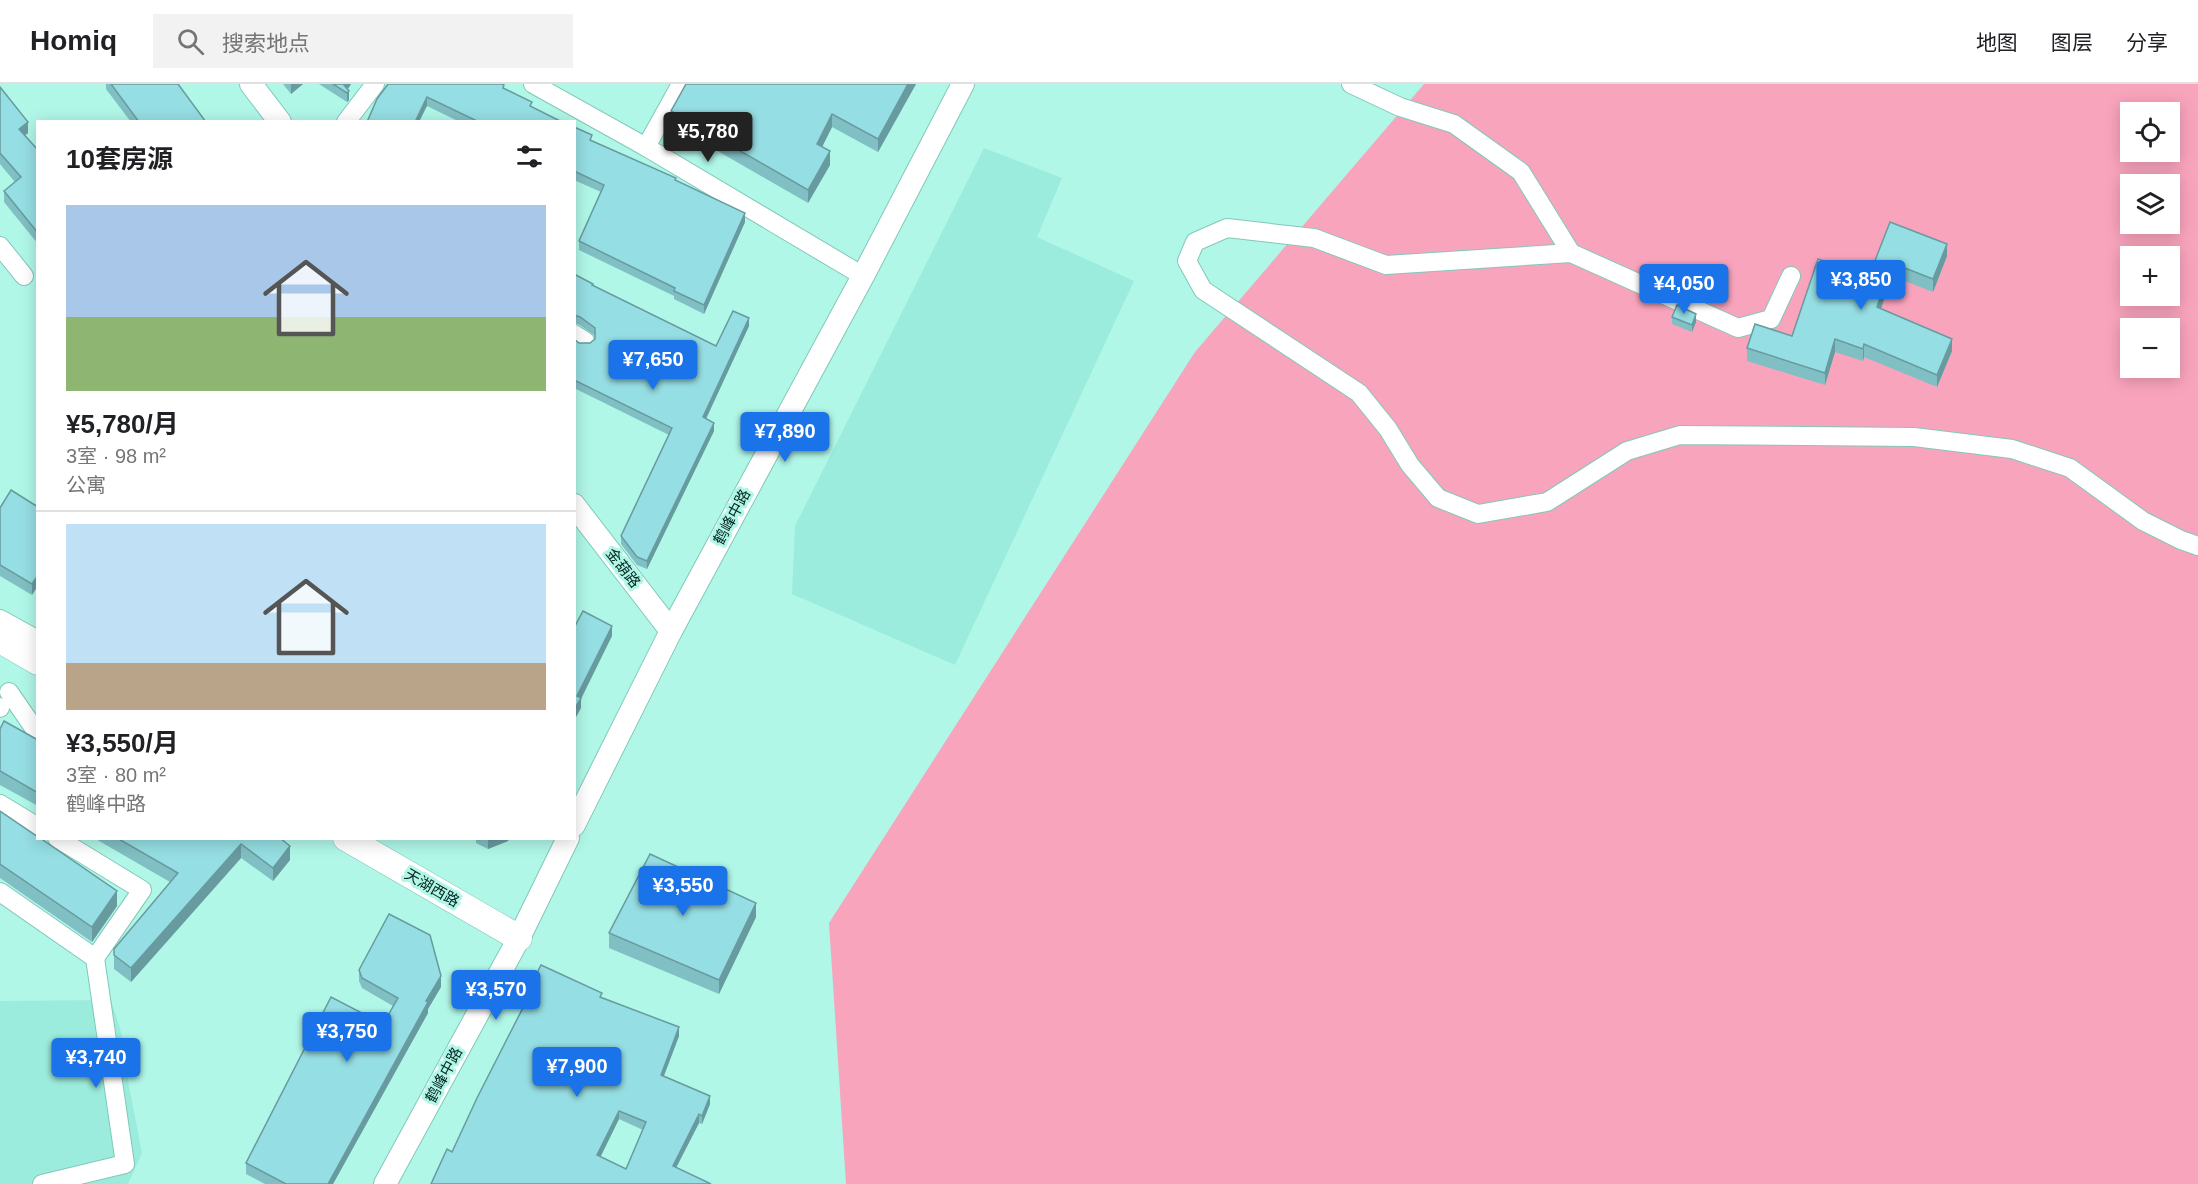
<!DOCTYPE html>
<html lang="zh">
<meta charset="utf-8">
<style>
body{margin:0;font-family:Arial,"Noto Sans SC",sans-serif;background:#f2f2f2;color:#202124;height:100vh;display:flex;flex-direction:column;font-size:22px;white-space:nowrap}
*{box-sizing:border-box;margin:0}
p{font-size:20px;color:#757577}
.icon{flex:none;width:33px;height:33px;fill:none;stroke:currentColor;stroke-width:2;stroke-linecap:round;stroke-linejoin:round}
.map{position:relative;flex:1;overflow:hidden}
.drawer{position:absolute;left:36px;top:36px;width:540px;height:720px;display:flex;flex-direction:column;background:#fff;border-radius:0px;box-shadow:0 3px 15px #0003}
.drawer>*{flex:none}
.fabs{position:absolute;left:2120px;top:18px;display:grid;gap:12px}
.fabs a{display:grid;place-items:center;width:60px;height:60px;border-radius:0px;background:#fff;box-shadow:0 3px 15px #0003;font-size:30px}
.price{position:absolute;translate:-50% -51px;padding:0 14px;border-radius:6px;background:#1a73e8;color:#fff;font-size:20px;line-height:39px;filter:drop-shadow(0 2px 3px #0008)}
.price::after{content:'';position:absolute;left:50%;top:36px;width:18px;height:14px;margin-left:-9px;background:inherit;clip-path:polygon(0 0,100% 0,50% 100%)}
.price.on{background:#222;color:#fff}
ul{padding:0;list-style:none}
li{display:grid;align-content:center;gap:12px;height:318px;padding:0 30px}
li+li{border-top:2px solid #e0e0e0}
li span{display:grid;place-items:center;height:186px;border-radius:0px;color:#555}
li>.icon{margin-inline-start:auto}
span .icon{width:108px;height:108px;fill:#fffc;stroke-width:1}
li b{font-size:26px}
h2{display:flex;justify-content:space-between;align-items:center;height:72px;padding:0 30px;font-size:26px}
header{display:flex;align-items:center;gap:36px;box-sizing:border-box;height:84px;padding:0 30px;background:#fff;border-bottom:2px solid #e0e0e0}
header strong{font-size:28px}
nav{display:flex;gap:33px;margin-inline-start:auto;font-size:21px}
.search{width:420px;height:54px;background:#f2f2f2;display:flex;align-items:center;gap:15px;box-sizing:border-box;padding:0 21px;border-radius:0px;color:#757577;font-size:22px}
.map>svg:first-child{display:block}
.built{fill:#9becdc}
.green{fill:#f9a4bd;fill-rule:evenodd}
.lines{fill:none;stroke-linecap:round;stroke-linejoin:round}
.minor-casing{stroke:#82c8ba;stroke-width:20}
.tertiary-casing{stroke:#82c8ba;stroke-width:24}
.secondary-casing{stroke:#82c8ba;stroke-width:27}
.minor{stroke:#fff;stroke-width:18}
.tertiary{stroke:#fff;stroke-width:22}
.secondary{stroke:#fff;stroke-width:26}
.wall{fill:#80bfc3;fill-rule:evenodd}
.shaded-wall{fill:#689b9f}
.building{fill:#95dee3;stroke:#689b9f;stroke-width:1.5;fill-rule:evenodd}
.labels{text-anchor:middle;stroke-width:6;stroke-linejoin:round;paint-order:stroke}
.street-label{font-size:15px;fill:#062420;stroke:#b0f7e8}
</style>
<header>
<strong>Homiq</strong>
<div class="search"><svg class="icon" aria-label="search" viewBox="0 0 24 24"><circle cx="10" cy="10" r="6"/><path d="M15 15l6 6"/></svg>搜索地点</div>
<nav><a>地图</a><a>图层</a><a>分享</a></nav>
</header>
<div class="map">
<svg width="2198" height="1100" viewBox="0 0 2198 1100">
<rect width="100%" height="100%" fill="#b0f7e8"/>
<!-- built -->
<g class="built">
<polygon points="984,64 1062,94 1037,153 1134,197 955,581 792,510 795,442"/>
<polygon points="111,916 121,948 129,1002 142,1069 128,1100 0,1100 0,917"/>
</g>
<!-- green -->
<path class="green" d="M1424,0H2198V1100H846L829,839L1195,268ZM2130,28H2169V68H2130ZM2130,100H2169V140H2130ZM2130,172H2169V212H2130ZM2130,244H2169V284H2130Z"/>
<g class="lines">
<defs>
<g id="minor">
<polyline points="533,0 646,63 863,192"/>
<polyline points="1351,0 1400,23 1454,40 1521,88 1571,169 1738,244 1771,235 1791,192"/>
<polyline points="346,38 375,0"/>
<polyline points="646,63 681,0"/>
<polyline points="0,162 24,192"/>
<polyline points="1571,169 1386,181 1314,154 1227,144 1195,158 1187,177 1203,206 1359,309 1388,345 1410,381 1438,414 1478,430 1547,418 1627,367 1680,351 1914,353 2012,365 2070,384 2143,437 2181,456 2198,462"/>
<polyline points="574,250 585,257"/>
<polyline points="0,535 38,556"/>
<polyline points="9,608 38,650"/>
<polyline points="0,624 0,623"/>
<polyline points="0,720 38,743"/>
<polyline points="0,808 95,874 142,806 57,754"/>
<polyline points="42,1100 125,1080 95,874"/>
</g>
<g id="tertiary">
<polyline points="251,0 280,38"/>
<polyline points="574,421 671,547"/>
<polyline points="574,741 671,547 863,192 963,0"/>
<polyline points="385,1100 519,854 568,754"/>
</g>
<g id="secondary">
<polyline points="0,556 38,578"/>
<polyline points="346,754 519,854"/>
</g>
</defs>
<!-- minor casing -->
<use href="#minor" class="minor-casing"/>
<!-- tertiary casing -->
<use href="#tertiary" class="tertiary-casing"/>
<!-- secondary casing -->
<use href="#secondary" class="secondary-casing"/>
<!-- minor -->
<use href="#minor" class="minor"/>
<!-- tertiary -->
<use href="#tertiary" class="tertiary"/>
<!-- secondary -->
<use href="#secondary" class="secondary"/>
</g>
<!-- wall -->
<g class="wall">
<polygon points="106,0 178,0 206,38 131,38 106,5"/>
<polygon points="283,0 303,0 291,10"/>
<polygon points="319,0 351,0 348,5 349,16 347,18"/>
<polygon points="388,0 504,5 532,23 562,38 460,38 427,22"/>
<polygon points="916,0 878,68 832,43 822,63 830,81 808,119 671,40 671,27"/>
<polygon points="0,3 28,49 25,51 38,66 38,160 4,118 4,107 15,98 0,80"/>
<polygon points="574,43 592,57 676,97 745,138 704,230 674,215 674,212 579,166 579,157 601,108 574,96"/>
<polygon points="1890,138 1947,172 1933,208 1892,192 1881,225 1952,267 1937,303 1864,273 1863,277 1835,268 1825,301 1747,277 1747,264 1792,252 1869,192"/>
<polygon points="574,190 593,202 716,262 749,242 706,335 714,347 647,485 637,481 621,460 621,452 669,351 574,304 574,255 579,259 590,259 595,255 595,252 580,241 574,239"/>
<polygon points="1672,233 1696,238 1692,248 1672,240"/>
<polygon points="38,423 32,511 0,492 0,424"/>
<polygon points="0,645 38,656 38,722 0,701"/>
<polygon points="0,727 117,822 92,858 0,794"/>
<polygon points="94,754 280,754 290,776 273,797 241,774 131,898 114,885 114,865 170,798"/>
<polygon points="476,754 509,754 508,757 488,765 476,759"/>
<polygon points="756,833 719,910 609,864 609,849"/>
<polygon points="359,886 441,903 428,925 428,929 333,1100 265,1100 246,1090 246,1079 383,940 393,922 362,904 359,897"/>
<path d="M529,905L602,914L679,952L664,992L710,1020L702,1040L699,1039L676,1083L711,1100L452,1068L529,911ZM619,1035L643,1046L626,1085L600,1073Z"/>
</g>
<!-- shaded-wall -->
<g class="shaded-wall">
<polygon points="291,0 303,0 291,10"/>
<polygon points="345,0 351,0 346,8 344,7"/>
<polygon points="908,0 916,0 878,68 878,55"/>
<polygon points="349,7 349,16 347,18 347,9"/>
<polygon points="427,13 427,22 419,38 415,38"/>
<polygon points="832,30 832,43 817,73 817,60"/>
<polygon points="28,38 28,49 19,56 19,45"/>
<polygon points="830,67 830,81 808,119 808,106"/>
<polygon points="745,129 745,138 704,230 704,221"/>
<polygon points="1947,160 1947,172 1933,208 1933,195"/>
<polygon points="1892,179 1892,192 1877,236 1877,223"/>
<polygon points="1696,230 1696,238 1692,248 1692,241"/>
<polygon points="749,234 749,242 703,341 703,333"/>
<polygon points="1835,255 1835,268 1825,301 1825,289"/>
<polygon points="1952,255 1952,267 1937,303 1937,291"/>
<polygon points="1864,260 1864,273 1863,277 1863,265"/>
<polygon points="714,339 714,347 647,485 647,477"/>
<polygon points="38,491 38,502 32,511 32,500"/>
<polygon points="612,542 612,552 581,615 581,624 574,637 574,626 577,612"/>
<polygon points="490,754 509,754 508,757 488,765 488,755"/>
<polygon points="241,760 241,774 131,898 131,884"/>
<polygon points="290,762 290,776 273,797 273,784"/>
<polygon points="117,807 117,822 92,858 92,843"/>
<polygon points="756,819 756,833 719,910 719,896"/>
<polygon points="441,892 441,903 428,925 428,929 333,1100 328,1100 426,917"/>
<polygon points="679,943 679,952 661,999 661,991"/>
<polygon points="710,1012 710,1020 702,1040 702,1032"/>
<polygon points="619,1027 619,1035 597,1080 597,1071"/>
<polygon points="699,1030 699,1039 673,1090 673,1082"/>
</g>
<!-- building -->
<g class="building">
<polygon points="111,0 178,0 206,38 139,38"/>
<polygon points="333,0 345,0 344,1 349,7 347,9"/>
<polygon points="388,0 502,0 504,1 503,4 532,18 530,22 562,38 479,38 427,13 415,38 367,38 377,15"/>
<polygon points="686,0 908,0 878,55 832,30 817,60 830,67 808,106 671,27"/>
<polygon points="0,3 28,38 19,45 38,66 38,149 4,107 21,93 0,69"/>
<polygon points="574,43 592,51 590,56 676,94 675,96 745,129 704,221 674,207 675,204 579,157 604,101 574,87"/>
<polygon points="1890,138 1947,160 1933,195 1892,179 1877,223 1952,255 1937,291 1864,260 1863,265 1835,255 1825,289 1747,264 1755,240 1792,252 1818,175 1869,192"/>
<polygon points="574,190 593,200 592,201 716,262 733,227 749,234 703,333 714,339 647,477 637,473 621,452 672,344 574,296 574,255 579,259 590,259 595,255 595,244 580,233 574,231"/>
<polygon points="1677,221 1696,230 1692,241 1672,233"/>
<polygon points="11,406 38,423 38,491 32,500 0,481 0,424"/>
<polygon points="583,527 612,542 577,612 581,614 574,626 574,544"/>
<polygon points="4,637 38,656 38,709 0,687 0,645"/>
<polygon points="0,727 38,753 38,754 40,754 117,807 92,843 0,780"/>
<polygon points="117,754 280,754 290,762 273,784 241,760 131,884 114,871 114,865 178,789"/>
<polygon points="650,770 756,819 719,896 609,849"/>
<polygon points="389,830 430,851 441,892 426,917 428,918 328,1100 286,1100 246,1079 331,913 383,940 398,914 362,894 359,886"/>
<path d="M541,881L602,909L600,913L679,943L661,991L710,1012L702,1032L699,1030L673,1082L711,1100H431L447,1065L452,1068L477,1014L532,906L529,905ZM619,1027L646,1038L626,1085L597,1071Z"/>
</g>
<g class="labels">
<!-- street labels -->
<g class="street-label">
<text transform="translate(732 433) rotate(-62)" y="5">鹤峰中路</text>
<text transform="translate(623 484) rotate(52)" y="5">金葫路</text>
<text transform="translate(432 804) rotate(30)" y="5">天湖西路</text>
<text transform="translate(444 991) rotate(-62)" y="5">鹤峰中路</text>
</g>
</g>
</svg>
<div class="fabs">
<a><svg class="icon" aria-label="locate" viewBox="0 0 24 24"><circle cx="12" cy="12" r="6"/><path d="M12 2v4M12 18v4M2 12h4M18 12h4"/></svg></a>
<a><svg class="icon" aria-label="layers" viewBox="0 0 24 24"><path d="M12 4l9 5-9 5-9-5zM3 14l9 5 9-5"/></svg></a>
<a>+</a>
<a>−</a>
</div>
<b class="price on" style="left:708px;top:79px">¥5,780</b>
<b class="price" style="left:1861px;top:227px">¥3,850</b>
<b class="price" style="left:1684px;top:231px">¥4,050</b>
<b class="price" style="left:653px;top:307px">¥7,650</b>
<b class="price" style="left:785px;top:379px">¥7,890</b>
<b class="price" style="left:683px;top:833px">¥3,550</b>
<b class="price" style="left:496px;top:937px">¥3,570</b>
<b class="price" style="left:347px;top:979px">¥3,750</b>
<b class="price" style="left:96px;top:1005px">¥3,740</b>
<b class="price" style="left:577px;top:1014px">¥7,900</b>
<section class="drawer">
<h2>10套房源<svg class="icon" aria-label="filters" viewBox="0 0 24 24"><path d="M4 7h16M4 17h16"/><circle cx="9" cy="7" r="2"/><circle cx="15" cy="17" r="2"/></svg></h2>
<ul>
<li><span style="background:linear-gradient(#a9c7e8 60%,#8fb573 0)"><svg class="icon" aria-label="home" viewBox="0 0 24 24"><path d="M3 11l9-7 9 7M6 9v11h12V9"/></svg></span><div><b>¥5,780/月</b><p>3室 · 98 m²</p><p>公寓</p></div></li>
<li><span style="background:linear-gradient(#bfe0f5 75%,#b9a48a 0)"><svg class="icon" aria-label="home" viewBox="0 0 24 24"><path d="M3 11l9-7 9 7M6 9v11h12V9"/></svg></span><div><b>¥3,550/月</b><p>3室 · 80 m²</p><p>鹤峰中路</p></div></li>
</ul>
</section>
</div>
